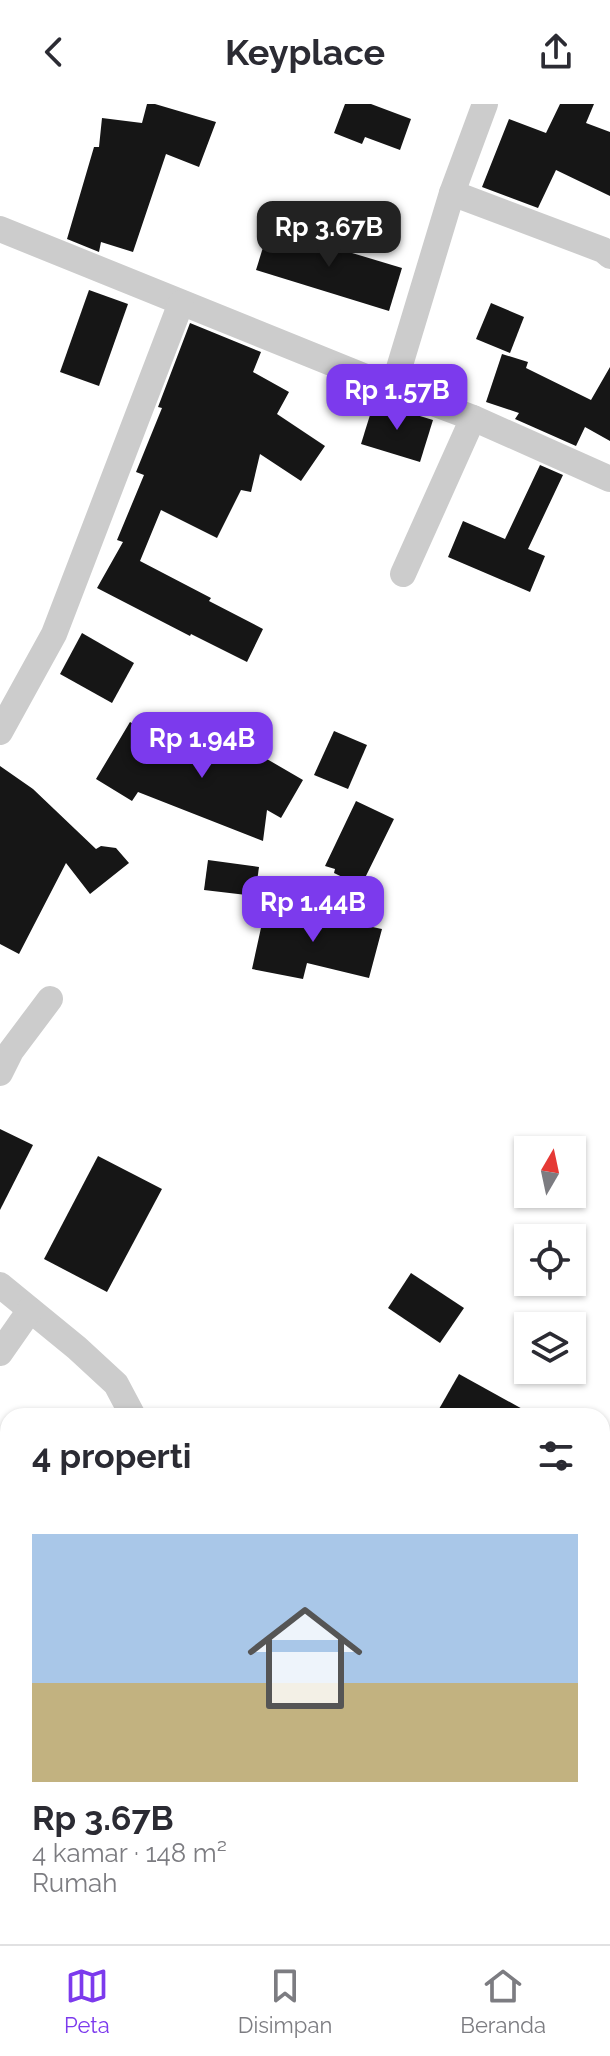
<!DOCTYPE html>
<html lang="id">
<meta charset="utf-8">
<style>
body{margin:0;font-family:Raleway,sans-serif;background:#f7f7f7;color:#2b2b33;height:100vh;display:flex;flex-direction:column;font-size:30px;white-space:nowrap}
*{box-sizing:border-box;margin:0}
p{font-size:26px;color:#7c7c81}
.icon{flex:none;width:44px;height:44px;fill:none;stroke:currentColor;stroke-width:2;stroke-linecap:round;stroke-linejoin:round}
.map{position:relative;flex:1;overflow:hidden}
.sheet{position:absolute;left:0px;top:1304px;width:610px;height:536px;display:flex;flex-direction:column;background:#fff;border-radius:24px 24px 0 0;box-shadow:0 2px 6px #0004}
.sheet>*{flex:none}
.needle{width:52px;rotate:9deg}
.controls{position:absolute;left:514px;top:1032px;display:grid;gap:16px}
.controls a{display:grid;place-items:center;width:72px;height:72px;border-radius:0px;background:#fff;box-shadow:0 2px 6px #0004;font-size:40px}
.price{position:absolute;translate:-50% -68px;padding:0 18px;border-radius:16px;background:#7c3aed;color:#fff;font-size:26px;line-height:52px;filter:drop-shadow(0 2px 4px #0008)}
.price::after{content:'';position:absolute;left:50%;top:48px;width:24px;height:18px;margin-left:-12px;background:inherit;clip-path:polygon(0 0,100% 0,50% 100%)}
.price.on{background:#222;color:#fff}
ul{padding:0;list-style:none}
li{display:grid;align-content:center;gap:16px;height:424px;padding:0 32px}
li span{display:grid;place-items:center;height:248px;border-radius:0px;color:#555}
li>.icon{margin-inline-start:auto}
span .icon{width:144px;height:144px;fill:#fffc;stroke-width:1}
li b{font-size:34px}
h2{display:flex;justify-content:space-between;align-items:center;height:96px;padding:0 32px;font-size:34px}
header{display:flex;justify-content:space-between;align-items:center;height:104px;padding:0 32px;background:#fff;font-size:36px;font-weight:700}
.tab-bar{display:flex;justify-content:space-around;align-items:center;height:112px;border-top:2px solid #e1e1e2;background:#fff;font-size:22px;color:#7c7c81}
.tab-bar a{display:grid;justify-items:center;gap:4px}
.tab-bar .on{color:#7c3aed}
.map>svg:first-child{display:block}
.building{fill:#161616}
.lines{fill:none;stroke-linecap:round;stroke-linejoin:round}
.lane{stroke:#ccc;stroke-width:12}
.street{stroke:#ccc;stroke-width:26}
</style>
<header><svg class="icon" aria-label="back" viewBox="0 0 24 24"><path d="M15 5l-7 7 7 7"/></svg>Keyplace<svg class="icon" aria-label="share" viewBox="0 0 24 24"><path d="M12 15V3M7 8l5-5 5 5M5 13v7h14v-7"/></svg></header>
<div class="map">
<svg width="610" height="1840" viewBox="0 0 610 1840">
<rect width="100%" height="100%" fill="#fff"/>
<!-- building -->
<g class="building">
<polygon points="147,0 155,0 216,18 199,63 166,50 133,148 101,138 99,148 67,135 94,43 99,43 102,14 142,19"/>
<polygon points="345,0 371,0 411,15 400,46 365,33 362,40 334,29"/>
<polygon points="560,0 594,0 586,19 610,28 610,92 556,66 538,104 482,83 509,15 546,29"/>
<polygon points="269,124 402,164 389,207 256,166"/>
<polygon points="89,186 128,200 99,282 60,268"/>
<polygon points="491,199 524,213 510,249 476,235"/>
<polygon points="190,219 261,248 253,268 289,288 277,310 325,342 301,377 260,350 251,388 241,386 217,434 161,406 140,457 211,494 209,497 263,525 247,558 191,530 190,532 97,484 123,438 117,436 144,371 136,368 162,304 158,303"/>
<polygon points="502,250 528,258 526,264 591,296 610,263 610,337 585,323 576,342 515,315 519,309 486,298"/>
<polygon points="374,298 433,316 420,358 361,340"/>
<polygon points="540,361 563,371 528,445 545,452 530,488 448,453 463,417 505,435"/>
<polygon points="82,529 134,559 112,599 60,570"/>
<polygon points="130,618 177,646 180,637 227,655 235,636 261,648 260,651 303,676 281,714 267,706 263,737 138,688 132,697 96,675"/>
<polygon points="334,627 367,641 348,685 314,671"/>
<polygon points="0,662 33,685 96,745 101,742 116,744 129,759 90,790 66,759 19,850 0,840"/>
<polygon points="356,697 394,715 361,782 334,769 335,765 325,762"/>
<polygon points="208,756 259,763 255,792 204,786"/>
<polygon points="266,801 382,825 369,874 307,859 303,875 252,865"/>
<polygon points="0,1025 33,1041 0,1106"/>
<polygon points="98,1052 162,1085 107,1188 44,1155"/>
<polygon points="411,1169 464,1204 440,1239 388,1204"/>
<polygon points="459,1270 535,1312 435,1312"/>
</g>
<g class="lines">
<!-- lane -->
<polyline class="lane" points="602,1589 610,1590"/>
<!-- street -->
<g class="street">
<polyline points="452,89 603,146 610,152"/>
<polyline points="0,125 393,284 473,314 610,375"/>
<polyline points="393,284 452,89 485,0"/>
<polyline points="403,470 473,314"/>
<polyline points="0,628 54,530 181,199"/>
<polyline points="0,969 11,947 50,895"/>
<polyline points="0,1181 77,1244 116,1280 133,1312"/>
<polyline points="0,1249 30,1206"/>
<polyline points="0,1536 8,1545"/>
<polyline points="602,1689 610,1693"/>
<polyline points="602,1767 610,1741"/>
<polyline points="212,1832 217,1840"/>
<polyline points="579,1840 582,1832"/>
</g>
</g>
</svg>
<div class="controls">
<a><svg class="needle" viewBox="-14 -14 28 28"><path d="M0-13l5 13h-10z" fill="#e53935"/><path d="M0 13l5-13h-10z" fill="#7c7c81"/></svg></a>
<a><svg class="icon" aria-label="locate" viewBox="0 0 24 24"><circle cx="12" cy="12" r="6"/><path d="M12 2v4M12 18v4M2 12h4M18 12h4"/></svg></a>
<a><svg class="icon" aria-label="layers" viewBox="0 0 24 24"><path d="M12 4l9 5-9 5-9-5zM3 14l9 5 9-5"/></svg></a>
</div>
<b class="price on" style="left:329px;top:165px">Rp 3.67B</b>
<b class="price" style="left:397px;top:328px">Rp 1.57B</b>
<b class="price" style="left:202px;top:676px">Rp 1.94B</b>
<b class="price" style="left:313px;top:840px">Rp 1.44B</b>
<section class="sheet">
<h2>4 properti<svg class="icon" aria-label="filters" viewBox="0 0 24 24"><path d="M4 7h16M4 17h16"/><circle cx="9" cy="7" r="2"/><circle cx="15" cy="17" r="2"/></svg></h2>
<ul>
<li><span style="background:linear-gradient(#a9c7e8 60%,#c2b280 0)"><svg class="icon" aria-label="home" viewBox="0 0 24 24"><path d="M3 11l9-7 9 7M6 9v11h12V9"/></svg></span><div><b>Rp 3.67B</b><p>4 kamar · 148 m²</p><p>Rumah</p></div></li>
</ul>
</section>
</div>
<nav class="tab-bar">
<a class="on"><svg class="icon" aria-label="map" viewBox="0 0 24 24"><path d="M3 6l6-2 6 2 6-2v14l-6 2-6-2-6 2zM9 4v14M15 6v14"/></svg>Peta</a>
<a><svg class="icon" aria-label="saved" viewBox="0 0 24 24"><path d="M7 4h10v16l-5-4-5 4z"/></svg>Disimpan</a>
<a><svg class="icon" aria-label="home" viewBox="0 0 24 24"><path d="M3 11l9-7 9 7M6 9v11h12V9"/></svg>Beranda</a>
</nav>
